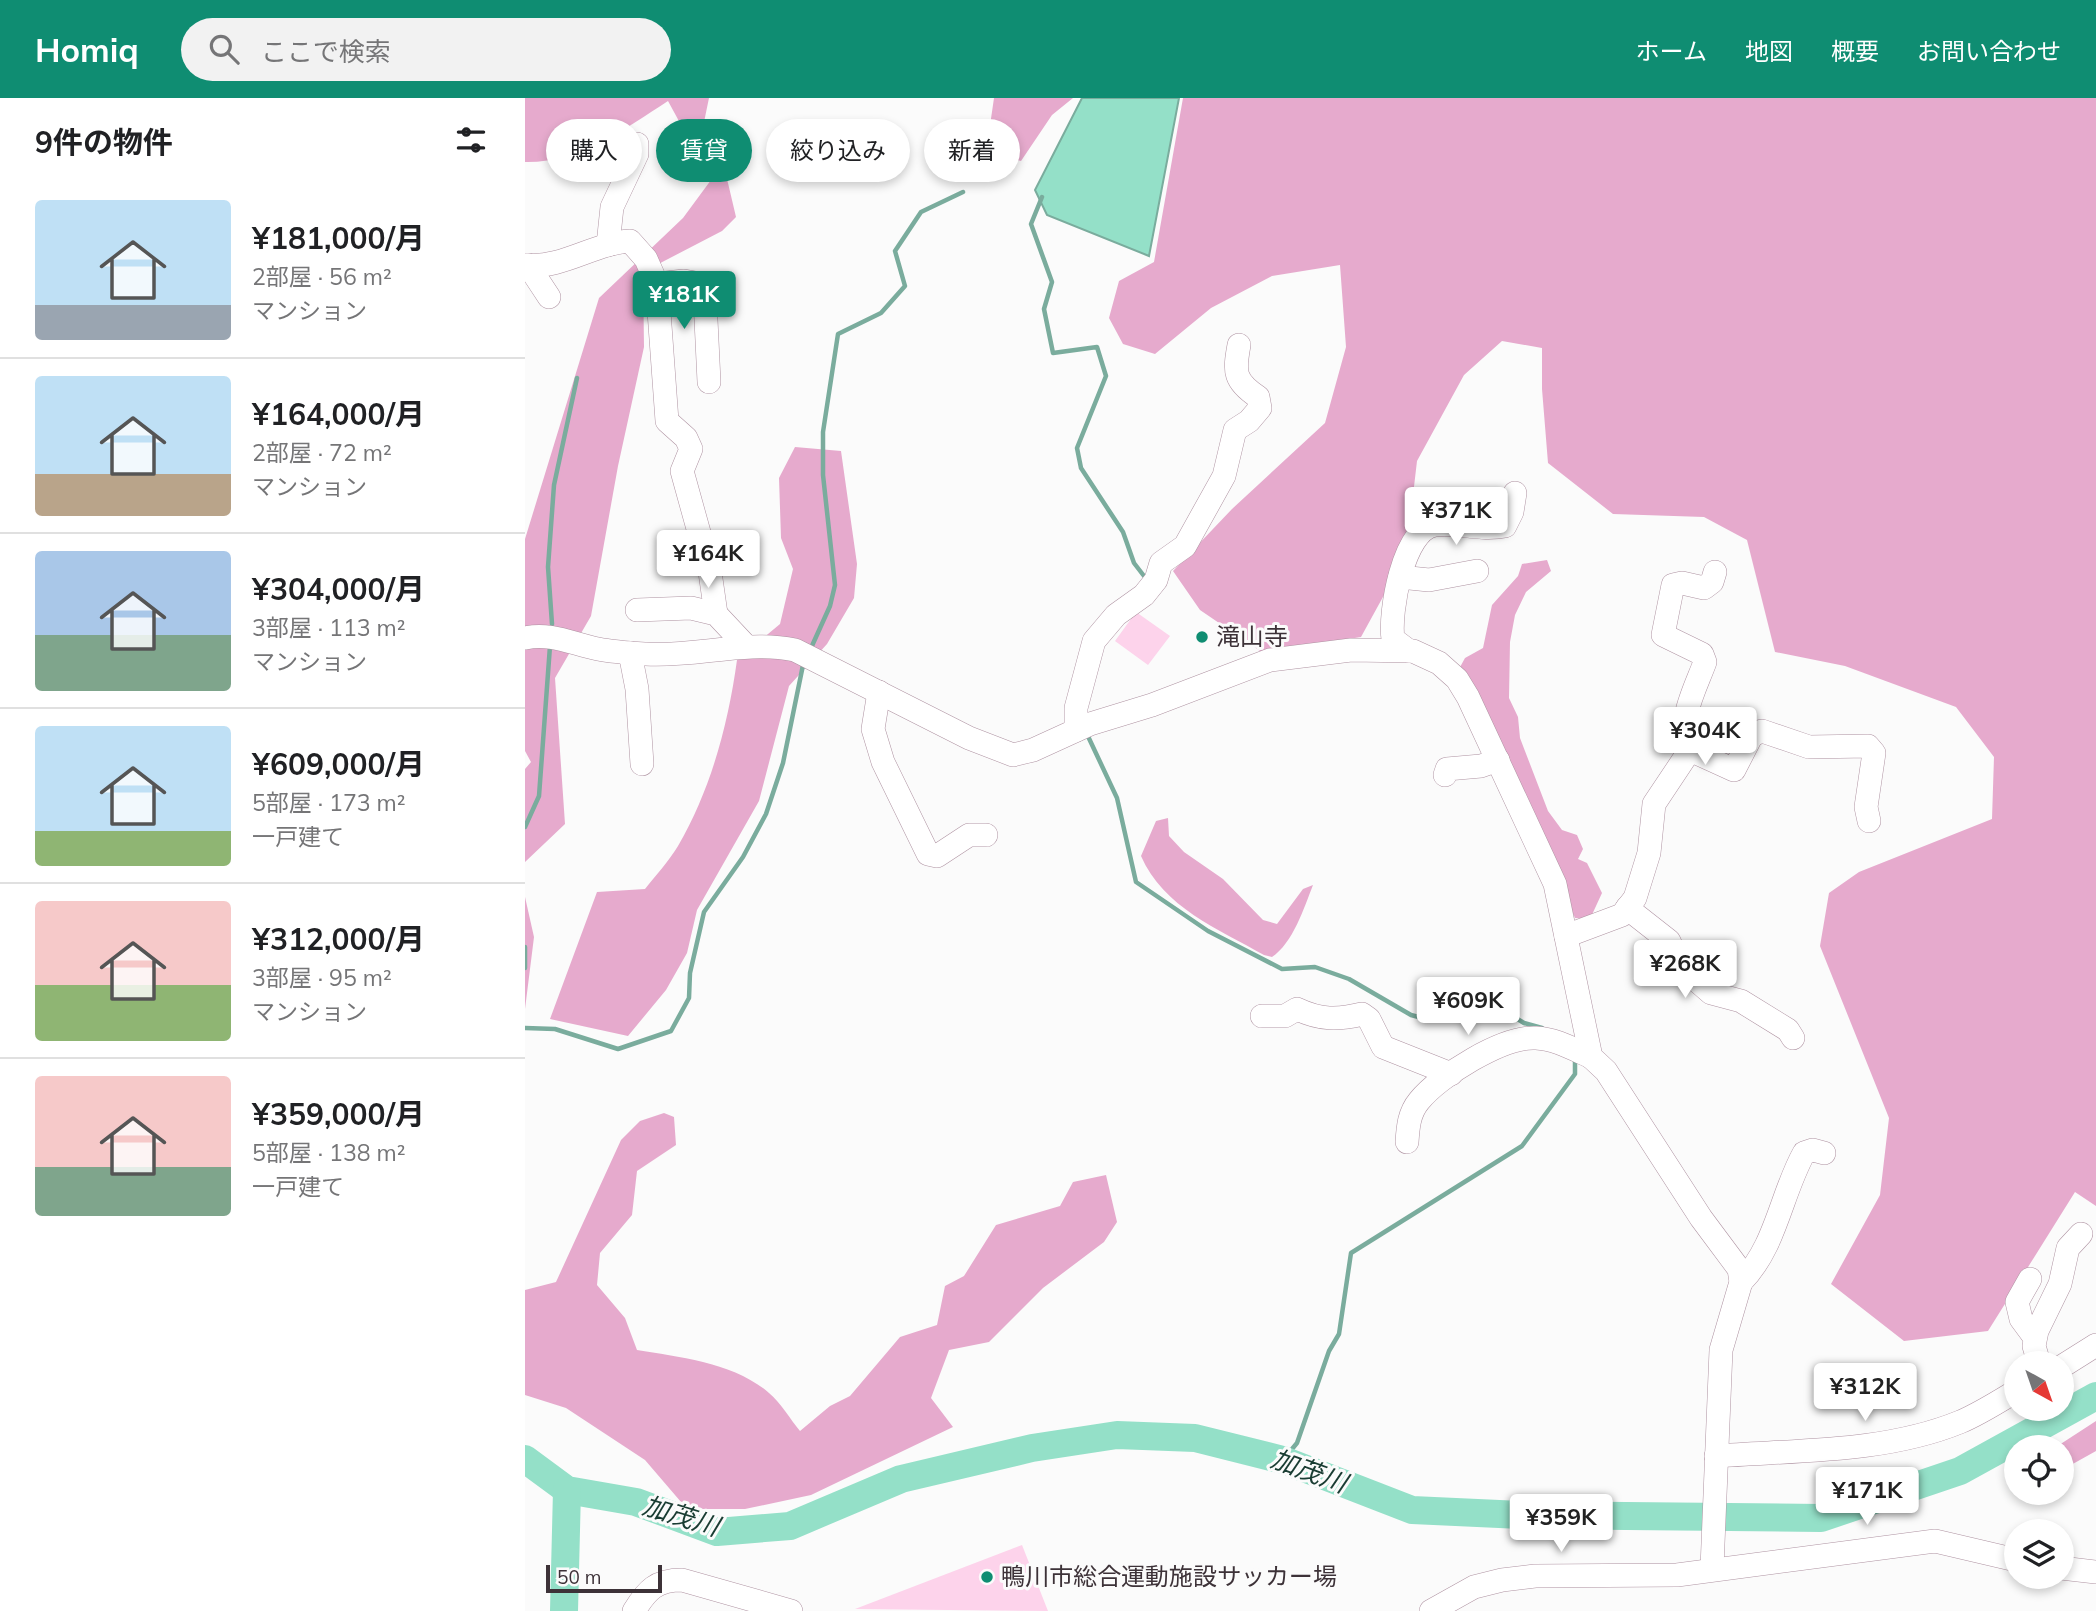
<!DOCTYPE html>
<html lang="ja">
<meta charset="utf-8">
<style>
body{margin:0;font-family:Mulish,"Noto Sans JP",sans-serif;background:#f2f2f2;color:#202124;height:100vh;display:flex;flex-direction:column;font-size:26px;white-space:nowrap}
*{box-sizing:border-box;margin:0}
p{font-size:23px;color:#757577}
.icon{flex:none;width:38px;height:38px;fill:none;stroke:currentColor;stroke-width:2;stroke-linecap:round;stroke-linejoin:round}
.map{position:relative;flex:1;overflow:hidden}
.sheet{display:flex;flex-direction:column;background:#fff;width:525px}
.sheet>*{flex:none}
.guide{position:absolute;left:21px;top:21px;width:665px;height:63px;display:flex;gap:14px}
.needle{width:46px;rotate:140deg}
.tools{position:absolute;left:1479px;top:1253px;display:grid;gap:14px}
.tools a{display:grid;place-items:center;width:70px;height:70px;border-radius:50%;background:#fff;box-shadow:0 4px 10px #0003;font-size:35px}
.scale{position:absolute;left:21px;bottom:18px;width:116px;box-sizing:border-box;padding-left:7px;border:4px solid #3d3238;border-top:0;font-size:19px;line-height:24px;white-space:nowrap;color:#3d3238;-webkit-text-stroke:5px #fbfbfb;paint-order:stroke}
.price{position:absolute;translate:-50% -60px;padding:0 16px;border-radius:7px;background:#fff;color:#222;font-size:23px;line-height:46px;filter:drop-shadow(0 2px 4px #0008)}
.price::after{content:'';position:absolute;left:50%;top:42px;width:21px;height:16px;margin-left:-10px;background:inherit;clip-path:polygon(0 0,100% 0,50% 100%)}
.price.active{background:#0f8d72;color:#fff}
ul{padding:0;list-style:none}
li{display:flex;align-items:center;gap:21px;height:175px;padding:0 35px}
li+li{border-top:2px solid #e0e0e0}
li span{display:grid;place-items:center;flex:none;width:196px;height:140px;border-radius:7px;color:#555}
li>.icon{margin-inline-start:auto}
span .icon{width:84px;height:84px;fill:#fffc;stroke-width:1}
li b{font-size:30px}
h2{display:flex;justify-content:space-between;align-items:center;height:84px;padding:0 35px;font-size:30px}
.pill{padding:0 24px;border-radius:32px;background:#fff;box-shadow:0 4px 10px #0003;font-size:24px;line-height:63px}
.pill.active{background:#0f8d72;color:#fff}
header{display:flex;align-items:center;gap:42px;box-sizing:border-box;height:98px;padding:0 35px;background:#0f8d72;color:#fff}
header strong{font-size:33px}
nav{display:flex;gap:38px;margin-inline-start:auto;font-size:24px}
.search{width:490px;height:63px;background:#f2f2f2;display:flex;align-items:center;gap:18px;box-sizing:border-box;padding:0 24px;border-radius:38px;color:#757577;font-size:26px}
main{display:flex;flex:1;min-height:0}
.map>svg:first-child{display:block}
.green{fill:#fdd3eb}
.forest{fill:#e6aacd}
.water{fill:#94e0c8;stroke:#7aac9d;stroke-width:2}
.lines{fill:none;stroke-linecap:round;stroke-linejoin:round}
.stream{stroke:#7aac9d;stroke-width:4.5}
.river{stroke:#94e0c8;stroke-width:28}
.minor-casing{stroke:#af93a2;stroke-width:24}
.minor{stroke:#fff;stroke-width:23}
.poi-dot{fill:#0f8d72;stroke:#fbfbfb;stroke-width:2.5}
.labels{text-anchor:middle;stroke-width:6;stroke-linejoin:round;paint-order:stroke}
.poi-label{font-size:24px;fill:#3d3238;stroke:#fbfbfb;text-anchor:start}
.water-label{font-size:26px;font-style:italic;fill:#1a3d33;stroke:#fbfbfb}
</style>
<header>
<strong>Homiq</strong>
<div class="search"><svg class="icon" aria-label="search" viewBox="0 0 24 24"><circle cx="10" cy="10" r="6"/><path d="M15 15l6 6"/></svg>ここで検索</div>
<nav><a>ホーム</a><a>地図</a><a>概要</a><a>お問い合わせ</a></nav>
</header>
<main>
<section class="sheet">
<h2>9件の物件<svg class="icon" aria-label="filters" viewBox="0 0 24 24"><path d="M4 7h16M4 17h16"/><circle cx="9" cy="7" r="2"/><circle cx="15" cy="17" r="2"/></svg></h2>
<ul>
<li><span style="background:linear-gradient(#bfe0f5 75%,#9aa5b1 0)"><svg class="icon" aria-label="home" viewBox="0 0 24 24"><path d="M3 11l9-7 9 7M6 9v11h12V9"/></svg></span><div><b>¥181,000/月</b><p>2部屋 · 56 m²</p><p>マンション</p></div></li>
<li><span style="background:linear-gradient(#bfe0f5 70%,#b9a48a 0)"><svg class="icon" aria-label="home" viewBox="0 0 24 24"><path d="M3 11l9-7 9 7M6 9v11h12V9"/></svg></span><div><b>¥164,000/月</b><p>2部屋 · 72 m²</p><p>マンション</p></div></li>
<li><span style="background:linear-gradient(#a9c7e8 60%,#7fa58c 0)"><svg class="icon" aria-label="home" viewBox="0 0 24 24"><path d="M3 11l9-7 9 7M6 9v11h12V9"/></svg></span><div><b>¥304,000/月</b><p>3部屋 · 113 m²</p><p>マンション</p></div></li>
<li><span style="background:linear-gradient(#bfe0f5 75%,#8fb573 0)"><svg class="icon" aria-label="home" viewBox="0 0 24 24"><path d="M3 11l9-7 9 7M6 9v11h12V9"/></svg></span><div><b>¥609,000/月</b><p>5部屋 · 173 m²</p><p>一戸建て</p></div></li>
<li><span style="background:linear-gradient(#f6c9c9 60%,#8fb573 0)"><svg class="icon" aria-label="home" viewBox="0 0 24 24"><path d="M3 11l9-7 9 7M6 9v11h12V9"/></svg></span><div><b>¥312,000/月</b><p>3部屋 · 95 m²</p><p>マンション</p></div></li>
<li><span style="background:linear-gradient(#f6c9c9 65%,#7fa58c 0)"><svg class="icon" aria-label="home" viewBox="0 0 24 24"><path d="M3 11l9-7 9 7M6 9v11h12V9"/></svg></span><div><b>¥359,000/月</b><p>5部屋 · 138 m²</p><p>一戸建て</p></div></li>
</ul>
</section>
<div class="map">
<svg width="1571" height="1513" viewBox="0 0 1571 1513">
<rect width="100%" height="100%" fill="#fbfbfb"/>
<!-- green -->
<g class="green">
<polygon points="611,514 645,538 623,567 590,543"/>
<polygon points="497,1447 523,1513 330,1511"/>
</g>
<!-- forest -->
<g class="forest">
<path d="M0,0H184L173,53L199,68L211,119L197,133L118,174L119,249L93,368L66,518L30,580L40,726L0,764V671L6,664L0,653V441L74,200L158,120L186,82L143,3C98,32 55,65 0,64Z"/>
<polygon points="469,0 548,0 527,17 496,63 461,55"/>
<polygon points="658,0 1571,0 1571,1108 1550,1094 1463,1233 1379,1243 1306,1186 1355,1097 1364,1020 1295,848 1304,795 1334,774 1467,721 1469,659 1431,609 1320,568 1250,554 1222,442 1179,419 1088,416 1023,365 1017,291 1017,250 977,243 939,277 892,363 881,457 836,539 738,555 675,512 648,473 707,411 800,325 821,249 815,167 747,178 686,210 630,256 598,246 584,220 594,183 629,164"/>
<path d="M270,349L316,353L332,466L329,500L302,546L264,588L234,703L172,812L162,855L141,892L103,938L25,921L72,794L120,791C131,777 144,763 153,748C186,691 203,627 212,562L255,526L268,471L256,440L254,380Z"/>
<polygon points="1022,462 1026,473 1001,494 990,517 985,544 984,600 993,619 995,640 1023,713 1037,732 1052,737 1058,751 1053,761 1062,765 1077,795 1065,821 1050,820 934,571 940,560 958,550 967,507 993,478 997,466"/>
<path d="M643,720L644,738L659,754L698,781L738,822L752,826L778,791L788,787C779,810 768,845 747,859L739,857C693,831 638,809 616,758L631,723Z"/>
<polygon points="0,799 9,839 0,911"/>
<path d="M139,1015L149,1019L151,1047L112,1073L107,1117L75,1155L72,1187L100,1220L112,1252C155,1259 210,1265 244,1295C256,1305 265,1321 275,1333L305,1308L325,1298L375,1239L412,1227L420,1188L439,1178L471,1127L535,1108L548,1084L581,1077L592,1124L579,1144L518,1190L464,1244L424,1252L406,1300L428,1329L286,1397L220,1411H162L120,1362L41,1310L0,1297V1192L31,1184L96,1042L115,1023Z"/>
<polygon points="1571,1323 1571,1353 1537,1372 1536,1349 1531,1349"/>
</g>
<!-- water -->
<polygon class="water" points="557,0 654,0 624,158 522,117 510,92"/>
<g class="lines">
<!-- stream -->
<g class="stream">
<polyline points="517,99 506,126 527,184 519,211 528,255 572,249 581,278 552,350 556,370 598,434 609,465 619,478"/>
<polyline points="27,526 23,469 29,387 52,280"/>
<polyline points="286,550 305,508 310,487 298,377 298,334 313,236 356,215 380,188 370,153 396,114 438,94"/>
<polyline points="561,634 592,700 611,784 683,833 757,871 790,869 824,881 886,917 901,921 965,904 999,925 1017,930"/>
<polyline points="0,729 14,698 25,548"/>
<polyline points="0,849 0,870"/>
<polyline points="0,930 30,931 93,951 146,933 164,900 165,875 179,814 218,759 241,716 258,665 278,567"/>
<polyline points="758,1362 772,1345 804,1253 814,1236 826,1155 997,1048 1050,976 1050,961"/>
</g>
<!-- river -->
<g class="river">
<polyline points="0,1361 42,1392 111,1404 192,1434 265,1428 376,1381 507,1350 592,1337 670,1340 758,1362 887,1412 996,1417 1296,1420 1435,1373 1571,1298"/>
<polyline points="39,1513 42,1392"/>
</g>
<defs>
<g id="minor">
<polyline points="83,147 87,109 112,56 112,46"/>
<path d="M0,167C38,171 69,145 105,143L121,161L132,186L142,323L161,340L166,351L157,373L185,474L191,516"/>
<polyline points="3,167 24,199"/>
<polyline points="132,186 159,183 176,186 180,201 184,284"/>
<polyline points="875,479 904,482 952,473"/>
<polyline points="112,512 166,510 191,516 221,548"/>
<path d="M0,540C25,534 48,546 73,551C88,554 105,555 121,556C172,559 219,542 270,552L444,640L488,657L508,652L565,626L627,607L745,562L826,552L888,553L914,565L932,581L943,599L1030,786L1066,959L1081,973L1176,1120L1214,1171L1216,1184L1196,1252L1187,1470"/>
<path d="M884,553L868,541C864,515 878,431 910,427C933,424 956,433 980,428L987,414L990,395"/>
<polyline points="105,555 112,591 117,666"/>
<polyline points="354,594 348,631 358,664 403,756 412,758 444,737 461,737"/>
<path d="M551,632V610L569,543L591,517L619,497L631,482L636,465L660,448L699,378L710,332L724,323L735,310L733,299C709,283 709,274 714,247"/>
<polyline points="1165,652 1209,672 1227,637 1237,633 1284,649 1343,648 1349,655 1341,709 1344,723"/>
<polyline points="920,677 922,671 956,668 973,662"/>
<polyline points="1102,810 1144,843 1156,869 1186,895 1216,903 1263,932 1268,940"/>
<path d="M1041,838L1097,817L1110,800L1124,755L1129,706L1165,652C1150,626 1171,589 1180,564L1177,556L1138,537L1148,487L1157,485L1179,490L1187,484L1190,474"/>
<path d="M737,918H760L772,911C795,922 813,922 837,916L844,921L858,949L926,976"/>
<path d="M882,1044C883,1029 884,1015 894,1003C914,978 978,938 1011,940C1031,941 1048,951 1066,959"/>
<polyline points="1505,1181 1492,1204 1496,1221 1510,1240"/>
<path d="M1216,1184C1251,1149 1256,1096 1279,1055L1288,1052L1299,1055"/>
<polyline points="1514,1265 1509,1248 1512,1233 1535,1186 1543,1150 1556,1136"/>
<polyline points="1536,1269 1571,1247"/>
<path d="M1191,1358C1271,1352 1359,1355 1435,1324C1454,1316 1473,1304 1491,1293"/>
<polyline points="1536,1470 1571,1474"/>
<path d="M109,1513C122,1492 131,1482 157,1482L266,1513"/>
<polyline points="906,1513 949,1489 977,1482 1010,1478 1152,1477 1410,1443 1491,1462"/>
</g>
</defs>
<!-- minor casing -->
<use href="#minor" class="minor-casing"/>
<!-- minor -->
<use href="#minor" class="minor"/>
</g>
<!-- markers -->
<g class="poi-dot">
<circle cx="677" cy="539" r="7"/>
<circle cx="462" cy="1479" r="7"/>
</g>
<g class="labels">
<!-- poi labels -->
<g class="poi-label">
<text x="691" y="547">滝山寺</text>
<text x="476" y="1487">鴨川市総合運動施設サッカー場</text>
</g>
<!-- water labels -->
<g class="water-label">
<text transform="translate(784 1373) rotate(20)" y="9">加茂川</text>
<text transform="translate(156 1418) rotate(17)" y="9">加茂川</text>
</g>
</g>
</svg>
<div class="tools">
<a><svg class="needle" viewBox="-14 -14 28 28"><path d="M0-13l5 13h-10z" fill="#e53935"/><path d="M0 13l5-13h-10z" fill="#757577"/></svg></a>
<a><svg class="icon" aria-label="locate" viewBox="0 0 24 24"><circle cx="12" cy="12" r="6"/><path d="M12 2v4M12 18v4M2 12h4M18 12h4"/></svg></a>
<a><svg class="icon" aria-label="layers" viewBox="0 0 24 24"><path d="M12 4l9 5-9 5-9-5zM3 14l9 5 9-5"/></svg></a>
</div>
<div class="scale">50 m</div>
<b class="price active" style="left:159px;top:233px">¥181K</b>
<b class="price" style="left:931px;top:449px">¥371K</b>
<b class="price" style="left:183px;top:492px">¥164K</b>
<b class="price" style="left:1180px;top:669px">¥304K</b>
<b class="price" style="left:1160px;top:902px">¥268K</b>
<b class="price" style="left:943px;top:939px">¥609K</b>
<b class="price" style="left:1340px;top:1325px">¥312K</b>
<b class="price" style="left:1342px;top:1429px">¥171K</b>
<b class="price" style="left:1036px;top:1456px">¥359K</b>
<div class="guide">
<a class="pill">購入</a>
<a class="pill active">賃貸</a>
<a class="pill">絞り込み</a>
<a class="pill">新着</a>
</div>
</div>
</main>
